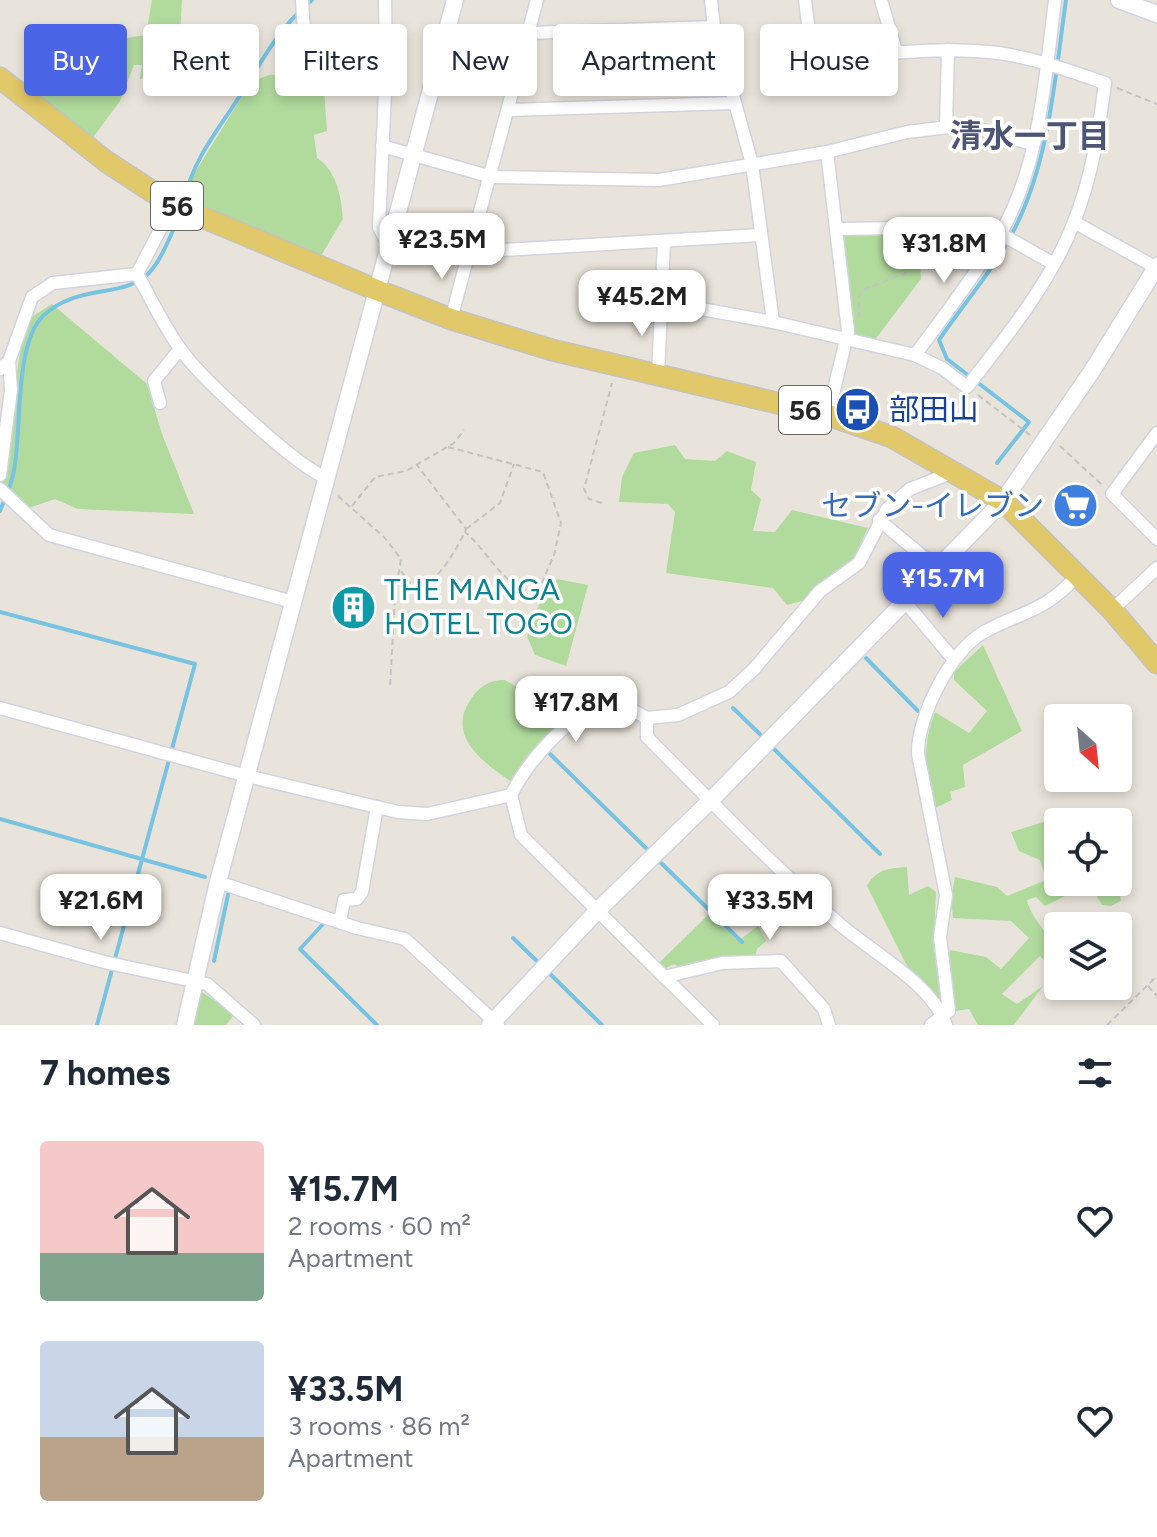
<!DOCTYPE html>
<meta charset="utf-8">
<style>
body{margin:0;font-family:Figtree,"Noto Sans JP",sans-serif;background:#f6f6f7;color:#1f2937;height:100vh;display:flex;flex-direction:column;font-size:30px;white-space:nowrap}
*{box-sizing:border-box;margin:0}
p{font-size:26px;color:#747a83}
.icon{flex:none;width:44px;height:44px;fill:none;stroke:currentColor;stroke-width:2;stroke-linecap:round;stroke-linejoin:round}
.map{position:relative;height:1025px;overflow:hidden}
.details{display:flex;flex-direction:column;background:#fff;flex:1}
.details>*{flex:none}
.top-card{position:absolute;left:24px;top:24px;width:1110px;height:72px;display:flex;gap:16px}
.needle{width:52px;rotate:153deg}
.buttons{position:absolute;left:1044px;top:704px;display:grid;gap:16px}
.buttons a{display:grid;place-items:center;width:88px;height:88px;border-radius:8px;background:#fff;box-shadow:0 4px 12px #0003;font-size:40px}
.price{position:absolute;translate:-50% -68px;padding:0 18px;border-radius:16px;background:#fff;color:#222;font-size:26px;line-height:52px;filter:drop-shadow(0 2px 4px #0008)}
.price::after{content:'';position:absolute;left:50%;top:48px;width:24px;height:18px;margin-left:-12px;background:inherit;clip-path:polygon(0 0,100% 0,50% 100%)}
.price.active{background:#4b65e7;color:#fff}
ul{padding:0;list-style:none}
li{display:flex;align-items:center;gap:24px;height:200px;padding:0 40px}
li span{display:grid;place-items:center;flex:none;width:224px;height:160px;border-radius:8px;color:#555}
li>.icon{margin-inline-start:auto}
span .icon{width:96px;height:96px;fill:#fffc;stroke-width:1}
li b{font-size:34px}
h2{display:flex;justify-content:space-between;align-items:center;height:96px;padding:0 40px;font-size:34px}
.tag{padding:0 28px;border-radius:8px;background:#fff;box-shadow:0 4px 12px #0003;font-size:28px;line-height:72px}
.tag.active{background:#4b65e7;color:#fff}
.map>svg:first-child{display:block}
.green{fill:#b1db9d}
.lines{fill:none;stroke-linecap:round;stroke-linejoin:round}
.stream{stroke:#78c3e1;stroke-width:4}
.minor-casing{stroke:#d1d3e0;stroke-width:15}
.tertiary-casing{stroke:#d1d3e0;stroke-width:19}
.primary-casing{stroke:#c3c3c3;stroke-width:23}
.path{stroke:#c3c3c3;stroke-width:2;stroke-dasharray:6 4;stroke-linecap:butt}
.minor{stroke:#fff;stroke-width:12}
.tertiary{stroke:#fff;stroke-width:16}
.primary{stroke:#e1c868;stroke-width:20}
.labels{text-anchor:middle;stroke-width:7;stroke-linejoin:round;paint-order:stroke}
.shield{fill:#fff;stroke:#686868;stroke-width:2}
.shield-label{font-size:28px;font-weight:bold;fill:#282828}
.transit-label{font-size:30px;fill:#164399;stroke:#fff;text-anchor:start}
.shop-label{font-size:30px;fill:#366cbe;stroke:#fff;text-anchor:end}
.culture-label{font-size:30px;fill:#0d838f;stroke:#fff;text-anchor:start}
.neighbourhood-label{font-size:32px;font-weight:bold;fill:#4e5474;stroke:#fff}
</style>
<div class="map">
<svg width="1157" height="1025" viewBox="0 0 1157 1025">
<rect width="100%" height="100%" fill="#e9e4db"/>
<!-- green -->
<g class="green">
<polygon points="152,0 182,0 178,71 140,79 142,65 134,65 120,101 92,139 37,96 48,82 66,90 87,89 98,72 122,53 120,39 146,35"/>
<path d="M309,74L323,76L327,131L314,135L317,158C337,171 341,196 343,219L318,261L187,207L192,177L251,82L269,75Z"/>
<polygon points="918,232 921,279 874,341 855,335 842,239 846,234"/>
<path d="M52,304L147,384L162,434L194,514L78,509L55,499L29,508L13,491L2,485C15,430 12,375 27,320Z"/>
<polygon points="675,445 685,459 715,461 727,451 756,462 751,490 761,499 753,531 775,532 792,510 868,528 853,559 818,584 802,601 787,605 773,588 666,573 675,512 668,504 619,502 622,477 634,453"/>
<polygon points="557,579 588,585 566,666 535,655 527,636 544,592"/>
<path d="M983,645L1022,731L963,765L965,787L950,792L952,800L933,809C926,773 921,747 935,712L969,733L987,711L954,680V672Z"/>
<path d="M505,680L534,697L558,728L511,782C485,763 447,738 469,702C478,687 488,680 505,680Z"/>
<path d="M1067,815L1072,822H1058V882H1113L1119,888L1121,901L1111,906L1102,905L1094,892L1067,895L1045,906L1036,897L1027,900C1032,924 1058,937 1058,964L1051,968L1040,956L1002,994L1017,1004L1043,986L1014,1025H978L969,1009L956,1011L948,962L950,950L986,957L1001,969L1029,938L1011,921L953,918L951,899L955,877L997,887L1007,896L1046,880L1040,860L1019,851L1011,832Z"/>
<path d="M907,867L909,895L928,886L936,892L934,937L942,998L936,1003L911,974L867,886C876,869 890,868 907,867Z"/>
<polygon points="709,914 738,941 758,926 766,941 757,949 755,957 679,967 674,964 664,969 658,964"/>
<polygon points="200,991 235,1014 226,1025 193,1025"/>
</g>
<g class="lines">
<!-- stream -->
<g class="stream">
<polyline points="304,7 312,0"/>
<path d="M184,202C193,154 227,120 251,78C265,55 279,32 298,13"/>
<path d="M997,463L1029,422L947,359L939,340C964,303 995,268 1015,228C1050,158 1055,76 1066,0"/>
<path d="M0,511C5,498 12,484 14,470C22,431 14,344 43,316C78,283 123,299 149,273C163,258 171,233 180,215"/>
<polyline points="0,612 195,664 97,1025"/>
<polyline points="866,658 918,711"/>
<polyline points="733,708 765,739"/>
<polyline points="771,746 880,854"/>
<polyline points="550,754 652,854"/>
<polyline points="0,819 205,877"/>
<polyline points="658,860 742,942"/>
<polyline points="324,923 300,949 377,1025"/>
<polyline points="513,938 540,964"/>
<polyline points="214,961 229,890"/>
<polyline points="546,970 602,1025"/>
</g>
<defs>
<g id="minor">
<polyline points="302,0 306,65 311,71 386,69"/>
<polyline points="385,0 386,69 379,227 384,237 391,241"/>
<polyline points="711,0 714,27 752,164 773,322"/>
<polyline points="881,0 896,51"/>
<polyline points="529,33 714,27"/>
<polyline points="508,110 735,103"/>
<polyline points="946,127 948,50"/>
<polyline points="382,146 492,177 659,180 827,152 907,132 965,125 1033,144"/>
<polyline points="827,152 848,331 828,415"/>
<polyline points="1074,222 1157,268"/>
<polyline points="837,229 971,227 1001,234 1054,264"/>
<polyline points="468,252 760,235"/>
<path d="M137,274C151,299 164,327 181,350C202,379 294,464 326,478"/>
<polyline points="137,274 173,205"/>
<path d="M663,302L773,322L915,355L942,368L967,387C1007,336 1051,282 1074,222C1092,177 1099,130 1105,83C1070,71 1035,58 998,53C936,46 875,54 813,63L805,0"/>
<polyline points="451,319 537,0"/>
<path d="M915,355C944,316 974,277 999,236C1040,167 1045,78 1055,0"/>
<polyline points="0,369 9,361 32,297 53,283 137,274"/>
<polyline points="658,376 664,242"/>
<polyline points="160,403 154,381 180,349"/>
<polyline points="1157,433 1112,494 1157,539"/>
<polyline points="0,475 11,390 9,361"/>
<polyline points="0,489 49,535 293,602"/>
<polyline points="879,520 938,569"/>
<polyline points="906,603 954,660"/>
<polyline points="1112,610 1157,568"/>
<polyline points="0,708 247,776 398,812 427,814 511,795"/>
<path d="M647,718V737C709,799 770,863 836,921C869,951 931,982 946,1025"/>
<polyline points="218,882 357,928 405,939 498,1025"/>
<polyline points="340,922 344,900 357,899 362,892 377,807"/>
<polyline points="0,933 104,962 207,984 254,1025"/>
<polyline points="664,977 722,963 781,961 824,1009 829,1025"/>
<path d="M713,1025L521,835L511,795C530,756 569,719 606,696L647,718L678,715L729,692L754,669L820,591L859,563L887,509L910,489L951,473"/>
<path d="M931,1025L949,1011L940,937L946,895L918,754C917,717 951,650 984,632C1026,609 1042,614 1078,575"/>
</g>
<g id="tertiary">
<polyline points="1119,0 1157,14"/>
<polyline points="185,1025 218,882 455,0"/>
<polyline points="490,1025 597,911 711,800 1003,501 1092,371 1157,266"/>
</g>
<polyline id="primary" points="0,78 107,162 173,205 379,291 451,319 552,350 828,415 892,437 1003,501 1112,610 1157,663"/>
</defs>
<!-- minor casing -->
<use href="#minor" class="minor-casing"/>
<!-- tertiary casing -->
<use href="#tertiary" class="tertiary-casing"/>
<!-- primary casing -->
<use href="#primary" class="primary-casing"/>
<!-- path -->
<g class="path">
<polyline points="1117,88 1157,104"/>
<polyline points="859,318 859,296 863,290 906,273 914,258 914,240"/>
<polyline points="978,395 1030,435"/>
<polyline points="1060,446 1102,485"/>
<path d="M448,447L543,472L561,523L554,555L537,594C506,591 487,550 465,532"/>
<polyline points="338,496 385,538 401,559 395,596 390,688"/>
<polyline points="602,503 589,499 584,489 612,383"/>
<polyline points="352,506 375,477 406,471 454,443 464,430"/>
<polyline points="466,529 500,503 514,464"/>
<path d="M401,571L414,588C434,590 459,546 466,529L417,465"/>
<polyline points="536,687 561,702 575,703"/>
<polyline points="1148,986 1157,996"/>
<polyline points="1107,1025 1157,976"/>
</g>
<!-- minor -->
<use href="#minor" class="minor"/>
<!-- tertiary -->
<use href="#tertiary" class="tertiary"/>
<!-- primary -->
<use href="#primary" class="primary"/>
</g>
<!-- icons -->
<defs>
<symbol id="bus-disc" viewBox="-11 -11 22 22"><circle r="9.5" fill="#1a4fb4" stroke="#fff"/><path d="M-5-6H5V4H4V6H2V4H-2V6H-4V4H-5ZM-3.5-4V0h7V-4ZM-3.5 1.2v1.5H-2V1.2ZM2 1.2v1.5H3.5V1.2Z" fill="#fff"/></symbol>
<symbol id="supermarket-disc" viewBox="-11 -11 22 22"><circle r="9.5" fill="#3f7fe0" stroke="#fff"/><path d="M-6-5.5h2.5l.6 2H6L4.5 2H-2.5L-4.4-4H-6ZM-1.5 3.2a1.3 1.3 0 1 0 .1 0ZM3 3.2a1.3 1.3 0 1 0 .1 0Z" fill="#fff"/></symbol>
<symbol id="building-disc" viewBox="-11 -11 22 22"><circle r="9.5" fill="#0f9aa8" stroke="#fff"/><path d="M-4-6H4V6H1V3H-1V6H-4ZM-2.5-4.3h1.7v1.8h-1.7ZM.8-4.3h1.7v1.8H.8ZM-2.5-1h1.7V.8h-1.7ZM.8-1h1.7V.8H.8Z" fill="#fff"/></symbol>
</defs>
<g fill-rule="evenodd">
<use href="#bus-disc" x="832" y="384" width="51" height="51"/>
<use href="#supermarket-disc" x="1050" y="480" width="51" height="51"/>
<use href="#building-disc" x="328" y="582" width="51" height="51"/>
</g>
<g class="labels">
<!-- shield labels -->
<g class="shield">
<rect x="151" y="182" width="52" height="48" rx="6"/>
<rect x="779" y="386" width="52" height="48" rx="6"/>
</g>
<g class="shield-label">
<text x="177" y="216">56</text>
<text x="805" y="420">56</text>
</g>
<!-- transit labels -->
<g class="transit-label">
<text x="889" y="420">部田山</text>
</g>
<!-- shop labels -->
<g class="shop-label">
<text x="1044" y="516">セブン-イレブン</text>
</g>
<!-- culture labels -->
<g class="culture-label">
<text x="384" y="600">THE MANGA<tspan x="384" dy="34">HOTEL TOGO</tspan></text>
</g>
<!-- neighbourhood labels -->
<g class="neighbourhood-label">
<text x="1030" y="147">清水一丁目</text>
</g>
</g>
</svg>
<div class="buttons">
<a><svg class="needle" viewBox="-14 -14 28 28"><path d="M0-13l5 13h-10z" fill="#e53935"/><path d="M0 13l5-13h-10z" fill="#747a83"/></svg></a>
<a><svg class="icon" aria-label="locate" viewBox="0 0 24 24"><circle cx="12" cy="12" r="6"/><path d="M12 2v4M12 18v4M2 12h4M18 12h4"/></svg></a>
<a><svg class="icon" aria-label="layers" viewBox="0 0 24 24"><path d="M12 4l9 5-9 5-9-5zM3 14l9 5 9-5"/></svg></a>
</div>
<b class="price" style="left:442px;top:281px">¥23.5M</b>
<b class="price" style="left:944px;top:285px">¥31.8M</b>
<b class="price" style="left:642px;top:338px">¥45.2M</b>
<b class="price active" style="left:943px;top:620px">¥15.7M</b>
<b class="price" style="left:576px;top:744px">¥17.8M</b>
<b class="price" style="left:101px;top:942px">¥21.6M</b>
<b class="price" style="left:770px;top:942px">¥33.5M</b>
<div class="top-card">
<a class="tag active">Buy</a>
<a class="tag">Rent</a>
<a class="tag">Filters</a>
<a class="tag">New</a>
<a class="tag">Apartment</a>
<a class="tag">House</a>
</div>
</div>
<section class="details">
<h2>7 homes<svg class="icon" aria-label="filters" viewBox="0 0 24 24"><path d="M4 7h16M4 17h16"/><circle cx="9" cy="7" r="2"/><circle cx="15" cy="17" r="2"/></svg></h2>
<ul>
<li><span style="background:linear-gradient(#f6c9c9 70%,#7fa58c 0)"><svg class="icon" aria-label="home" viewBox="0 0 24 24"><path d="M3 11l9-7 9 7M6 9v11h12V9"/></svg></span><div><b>¥15.7M</b><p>2 rooms · 60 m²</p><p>Apartment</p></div><svg class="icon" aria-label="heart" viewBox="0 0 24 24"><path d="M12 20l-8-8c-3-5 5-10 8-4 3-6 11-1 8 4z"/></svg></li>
<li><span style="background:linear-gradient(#c9d6e8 60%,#b9a48a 0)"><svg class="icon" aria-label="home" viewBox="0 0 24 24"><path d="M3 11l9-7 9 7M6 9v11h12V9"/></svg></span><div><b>¥33.5M</b><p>3 rooms · 86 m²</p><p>Apartment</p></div><svg class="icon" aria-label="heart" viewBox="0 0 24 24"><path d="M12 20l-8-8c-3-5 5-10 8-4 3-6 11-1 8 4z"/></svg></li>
</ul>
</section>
